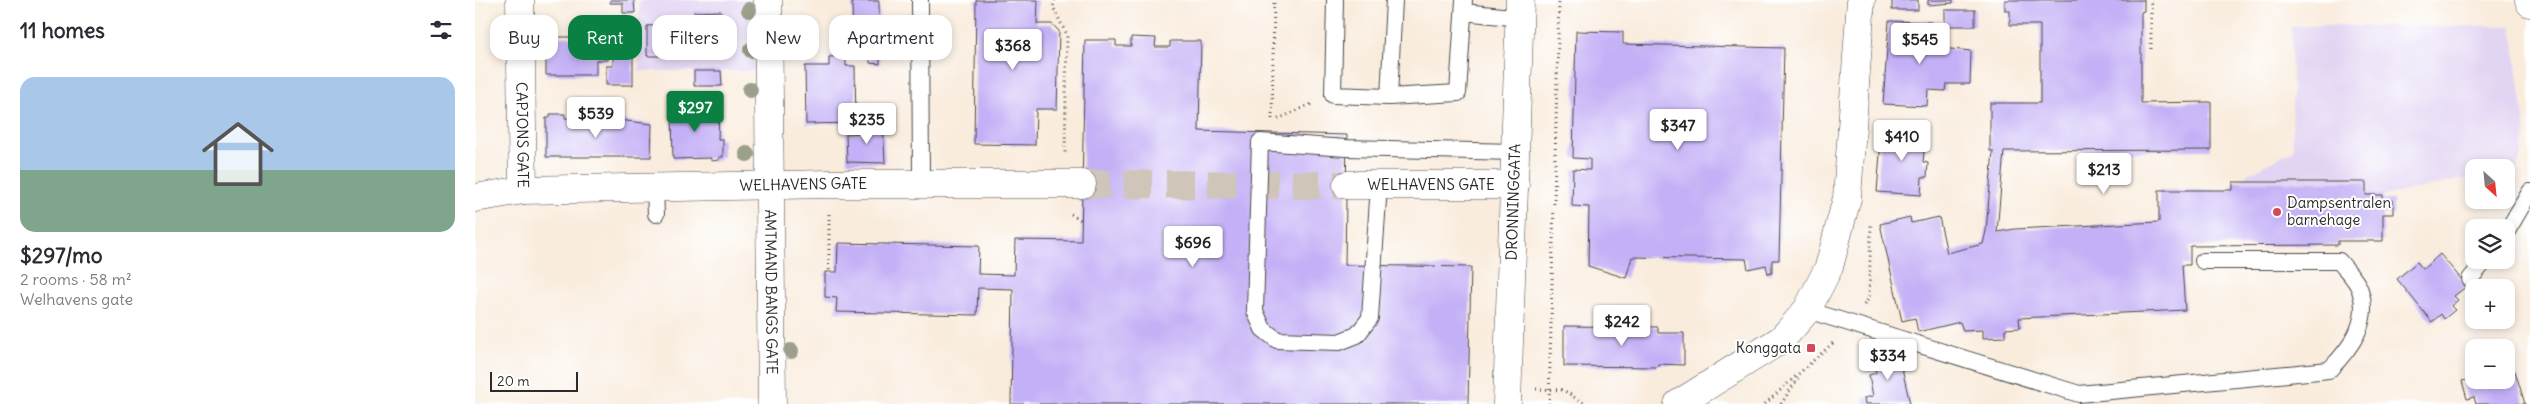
<!DOCTYPE html>
<meta charset="utf-8">
<style>
body{margin:0;font-family:Delius,sans-serif;background:#f2f2f3;color:#2b2b33;height:100vh;display:flex;flex-direction:column;font-size:19px;white-space:nowrap}
*{box-sizing:border-box;margin:0}
p{font-size:16px;color:#7c7c81}
.icon{flex:none;width:28px;height:28px;fill:none;stroke:currentColor;stroke-width:2;stroke-linecap:round;stroke-linejoin:round}
.map{position:relative;flex:1;overflow:hidden}
.sheet{display:flex;flex-direction:column;background:#fff;width:475px}
.sheet>*{flex:none}
.guide{position:absolute;left:15px;top:15px;width:475px;height:45px;display:flex;gap:10px}
.needle{width:32px;rotate:153deg}
.fabs{position:absolute;left:1990px;top:159px;display:grid;gap:10px}
.fabs a{display:grid;place-items:center;width:50px;height:50px;border-radius:10px;background:#fff;box-shadow:0 2px 8px #0003;font-size:25px}
.scale{position:absolute;left:15px;bottom:12px;width:88px;box-sizing:border-box;padding-left:5px;border:2px solid #2b2b2b;border-top:0;font-size:14px;line-height:18px;white-space:nowrap;color:#2b2b2b;-webkit-text-stroke:4px #fff;paint-order:stroke}
.price{position:absolute;translate:-50% -42px;padding:0 11px;border-radius:5px;background:#fff;color:#222;font-size:16px;line-height:32px;filter:drop-shadow(0 1px 2px #0008)}
.price::after{content:'';position:absolute;left:50%;top:30px;width:15px;height:11px;margin-left:-8px;background:inherit;clip-path:polygon(0 0,100% 0,50% 100%)}
.price.selected{background:#0b8043;color:#fff}
ul{padding:0;list-style:none}
li{display:grid;align-content:center;gap:10px;height:265px;padding:0 20px}
li+li{border-top:1px solid #e1e1e2}
li span{display:grid;place-items:center;height:155px;border-radius:15px;color:#555}
li>.icon{margin-inline-start:auto}
span .icon{width:90px;height:90px;fill:#fffc;stroke-width:1}
li b{font-size:21px}
h2{display:flex;justify-content:space-between;align-items:center;height:60px;padding:0 20px;font-size:21px}
.chip{padding:0 18px;border-radius:15px;background:#fff;box-shadow:0 2px 8px #0003;font-size:18px;line-height:45px}
.chip.selected{background:#0b8043;color:#fff}
main{display:flex;flex:1;min-height:0}
.map>svg:first-child{display:block}
.built{fill:#e2d4f3}
.building{fill:#c4b0f6}
.lines{fill:none;stroke-linecap:round;stroke-linejoin:round}
.street-tunnel{stroke:#d0c5b9;stroke-width:28;stroke-dasharray:28 14;stroke-linecap:butt}
.lane-casing{stroke:#4a4846;stroke-width:18}
.street-casing{stroke:#4a4846;stroke-width:29}
.path{stroke:#4a4846;stroke-width:3;stroke-dasharray:1 4;stroke-linecap:butt}
.lane{stroke:#fff;stroke-width:16}
.street{stroke:#fff;stroke-width:28}
.tree{fill:#9c9f8b}
.poi-dot{fill:#d1495b;stroke:#fff;stroke-width:2}
.labels{text-anchor:middle;stroke-width:4;stroke-linejoin:round;paint-order:stroke}
.street-label{font-size:15px;fill:#2b2b2b;stroke:#fff}
.poi-label{font-size:15px;fill:#2b2b2b;stroke:#fff;text-anchor:start}
</style>
<main>
<section class="sheet">
<h2>11 homes<svg class="icon" aria-label="filters" viewBox="0 0 24 24"><path d="M4 7h16M4 17h16"/><circle cx="9" cy="7" r="2"/><circle cx="15" cy="17" r="2"/></svg></h2>
<ul>
<li><span style="background:linear-gradient(#a9c7e8 60%,#7fa58c 0)"><svg class="icon" aria-label="home" viewBox="0 0 24 24"><path d="M3 11l9-7 9 7M6 9v11h12V9"/></svg></span><div><b>$297/mo</b><p>2 rooms · 58 m²</p><p>Welhavens gate</p></div></li>
</ul>
</section>
<div class="map">
<svg width="2055" height="404" viewBox="0 0 2055 404">
<rect width="100%" height="100%" fill="#fff"/>
<filter id="ink" filterUnits="userSpaceOnUse"><feTurbulence type="fractalNoise" baseFrequency=".02" numOctaves="2"/><feDisplacementMap in="SourceGraphic" scale="10" xChannelSelector="R" yChannelSelector="G"/><feConvolveMatrix kernelMatrix="1 2 1 2 8 2 1 2 1" color-interpolation-filters="sRGB"/></filter>
<filter id="wash" filterUnits="userSpaceOnUse"><feTurbulence type="fractalNoise" baseFrequency=".0096" numOctaves="4" result="noise"/><feDisplacementMap in="SourceGraphic" scale="20" xChannelSelector="R" yChannelSelector="G"/><feGaussianBlur stdDeviation="1.12" result="paint"/><feColorMatrix in="noise" values="0 0 0 0 0 0 0 0 0 0 0 0 0 0 0 0 0 1.4 0 .05"/><feComposite in="paint" operator="in"/></filter>
<g filter="url(#wash)">
<rect width="100%" height="100%" fill="#f9ecdd"/>
<!-- built -->
<g class="built">
<polygon points="164,0 279,0 280,71 164,71"/>
<polygon points="1816,26 2037,26 2051,134 2043,168 2031,171 2031,168 1999,168 1999,177 1908,196 1863,235 1863,245 1758,247 1757,183 1818,150"/>
</g>
<g id="blocks">
<!-- building -->
<g class="building">
<polygon points="135,0 159,0 160,13 148,13 148,3 135,3"/>
<polygon points="501,0 563,0 562,24 577,24 584,31 582,109 561,109 560,145 499,144"/>
<rect x="1417" y="0" width="26" height="10"/>
<polygon points="1453,0 1478,0 1478,3 1453,5"/>
<polygon points="1530,0 1669,0 1669,11 1666,12 1666,103 1736,102 1736,150 1529,151 1522,232 1540,229 1684,222 1684,190 1758,190 1758,182 1891,182 1891,195 1908,195 1908,200 1918,200 1918,214 1908,214 1908,241 1863,241 1863,245 1715,246 1715,265 1707,265 1710,310 1544,318 1545,328 1530,329 1530,337 1508,338 1508,330 1488,331 1485,322 1443,332 1440,318 1427,321 1405,224 1435,217 1436,223 1464,217 1472,253 1508,244 1511,231 1518,151 1515,151 1515,103 1565,103 1565,25 1535,25 1535,11 1530,11"/>
<polygon points="377,1 404,1 405,64 395,63 395,50 378,50"/>
<rect x="1470" y="10" width="30" height="16"/>
<polygon points="246,11 246,56 172,56 172,26 220,23 219,12"/>
<polygon points="1414,21 1457,22 1456,47 1496,51 1495,84 1471,84 1470,91 1453,90 1452,106 1408,104"/>
<polygon points="1101,31 1148,32 1148,44 1309,48 1304,260 1297,260 1297,273 1293,274 1291,265 1273,269 1271,259 1157,257 1151,278 1113,266 1114,207 1097,206 1098,169 1115,170 1115,159 1098,158"/>
<polygon points="71,37 122,37 121,41 133,41 133,60 121,60 121,75 71,75"/>
<polygon points="656,37 681,38 680,47 695,47 695,41 726,41 724,131 872,135 870,265 996,267 993,404 536,404 538,289 503,288 502,315 361,312 362,298 350,297 350,272 362,272 363,243 504,246 503,274 539,275 540,240 606,241 610,40 641,40 641,46 656,46"/>
<polygon points="138,56 158,56 158,85 131,85 131,66 138,66"/>
<polygon points="371,56 371,66 380,66 381,123 331,124 330,66 354,66 354,57"/>
<polygon points="219,71 246,71 247,86 219,86"/>
<polygon points="199,100 217,100 217,113 244,113 243,139 248,139 248,157 244,157 244,160 236,161 236,158 198,159 197,112 200,112"/>
<polygon points="75,114 90,114 90,118 120,119 120,127 143,127 143,120 177,124 176,157 71,157 71,118 75,118"/>
<polygon points="408,122 410,163 372,162 371,134 393,133 393,123"/>
<polygon points="1407,128 1451,132 1448,162 1453,163 1452,177 1447,177 1446,195 1402,192"/>
<polygon points="1965,254 1992,286 1979,296 1983,300 1976,306 1980,310 1969,319 1966,314 1957,322 1922,279 1942,262 1948,269"/>
<polygon points="1089,326 1183,327 1183,333 1209,333 1209,365 1183,364 1182,367 1089,366"/>
<polygon points="1423,350 1435,404 1390,404 1389,398 1398,396 1394,375 1401,373 1397,356"/>
<polygon points="2040,371 2050,404 2001,404 1999,397 1992,399 1987,381 1999,378 1999,380 2005,381 2031,380 2031,373"/>
</g>
</g>
</g>
<g filter="url(#ink)">
<use href="#blocks" fill-opacity="0" stroke="#4a4846" stroke-width="1"/>
<g class="lines">
<!-- street-tunnel -->
<polyline class="street-tunnel" points="607,184 872,185"/>
<defs>
<g id="lane">
<polyline points="445,0 446,183"/>
<polyline points="860,0 858,95 914,97 983,93 989,0"/>
<polyline points="989,12 1045,18"/>
<polyline points="914,97 919,0"/>
<polyline points="904,185 895,318 882,335 864,342 802,340 788,329 780,311 785,142 871,148 1041,152"/>
<polyline points="180,188 181,214"/>
<polyline points="2031,233 2055,192"/>
<polyline points="1995,279 2011,260"/>
<path d="M1332,310L1604,394L1854,370C1875,349 1896,322 1885,290C1882,280 1871,270 1864,261H1728"/>
</g>
<g id="street">
<path id="s1" d="M45,0L48,190"/>
<path id="s2" d="M293,0L297,404"/>
<polyline points="2054,0 2055,3"/>
<path id="s3" d="M872,185H1040"/>
<path id="s4" d="M0,198L48,190L354,184H607"/>
<path id="s5" d="M1032,404L1045,0"/>
<polyline points="1203,404 1307,339 1332,310 1354,267 1372,198 1386,0"/>
</g>
</defs>
<!-- lane casing -->
<use href="#lane" class="lane-casing"/>
<!-- street casing -->
<use href="#street" class="street-casing"/>
<!-- path -->
<g class="path">
<polyline points="580,0 578,7 592,35 590,156"/>
<polyline points="1676,49 1676,0"/>
<polyline points="797,119 799,0"/>
<polyline points="803,119 839,103"/>
<polyline points="596,214 606,220"/>
<polyline points="354,270 354,213"/>
<polyline points="1389,305 1394,298 1396,225"/>
<polyline points="1061,389 1088,390 1110,404"/>
<polyline points="1074,404 1084,0"/>
<polyline points="1290,404 1359,342"/>
<polyline points="1306,404 1325,375"/>
</g>
<!-- lane -->
<use href="#lane" class="lane"/>
<!-- street -->
<use href="#street" class="street"/>
</g>
<!-- trees -->
<g class="tree">
<circle cx="274" cy="10" r="8"/>
<circle cx="276" cy="50" r="8"/>
<circle cx="275" cy="90" r="8"/>
<circle cx="272" cy="154" r="8"/>
<circle cx="316" cy="351" r="8"/>
</g>
</g>
<!-- markers -->
<g class="poi-dot">
<circle cx="1802" cy="212" r="5"/>
<rect x="1331" y="343" width="10" height="10" rx="2.5"/>
</g>
<g class="labels">
<!-- street labels -->
<g class="street-label">
<text dy="5" stroke="none"><textPath href="#s1" startOffset="135">CAPJONS GATE</textPath></text>
<text dy="5" stroke="none"><textPath href="#s4" startOffset="329">WELHAVENS GATE</textPath></text>
<text dy="5" stroke="none"><textPath href="#s3" startOffset="84">WELHAVENS GATE</textPath></text>
<text dy="5" stroke="none"><textPath href="#s5" startOffset="202">DRONNINGGATA</textPath></text>
<text dy="5" stroke="none"><textPath href="#s2" startOffset="292">AMTMAND BANGS GATE</textPath></text>
</g>
<!-- poi labels -->
<g class="poi-label">
<text x="1812" y="208">Dampsentralen<tspan x="1812" dy="17">barnehage</tspan></text>
<text x="1326" y="353" text-anchor="end">Konggata</text>
</g>
</g>
</svg>
<div class="fabs">
<a><svg class="needle" viewBox="-14 -14 28 28"><path d="M0-13l5 13h-10z" fill="#e53935"/><path d="M0 13l5-13h-10z" fill="#7c7c81"/></svg></a>
<a><svg class="icon" aria-label="layers" viewBox="0 0 24 24"><path d="M12 4l9 5-9 5-9-5zM3 14l9 5 9-5"/></svg></a>
<a>+</a>
<a>−</a>
</div>
<div class="scale">20 m</div>
<b class="price" style="left:1445px;top:65px">$545</b>
<b class="price" style="left:538px;top:71px">$368</b>
<b class="price selected" style="left:220px;top:133px">$297</b>
<b class="price" style="left:121px;top:139px">$539</b>
<b class="price" style="left:392px;top:145px">$235</b>
<b class="price" style="left:1203px;top:151px">$347</b>
<b class="price" style="left:1427px;top:162px">$410</b>
<b class="price" style="left:1629px;top:195px">$213</b>
<b class="price" style="left:718px;top:268px">$696</b>
<b class="price" style="left:1147px;top:347px">$242</b>
<b class="price" style="left:1413px;top:381px">$334</b>
<div class="guide">
<a class="chip">Buy</a>
<a class="chip selected">Rent</a>
<a class="chip">Filters</a>
<a class="chip">New</a>
<a class="chip">Apartment</a>
</div>
</div>
</main>
